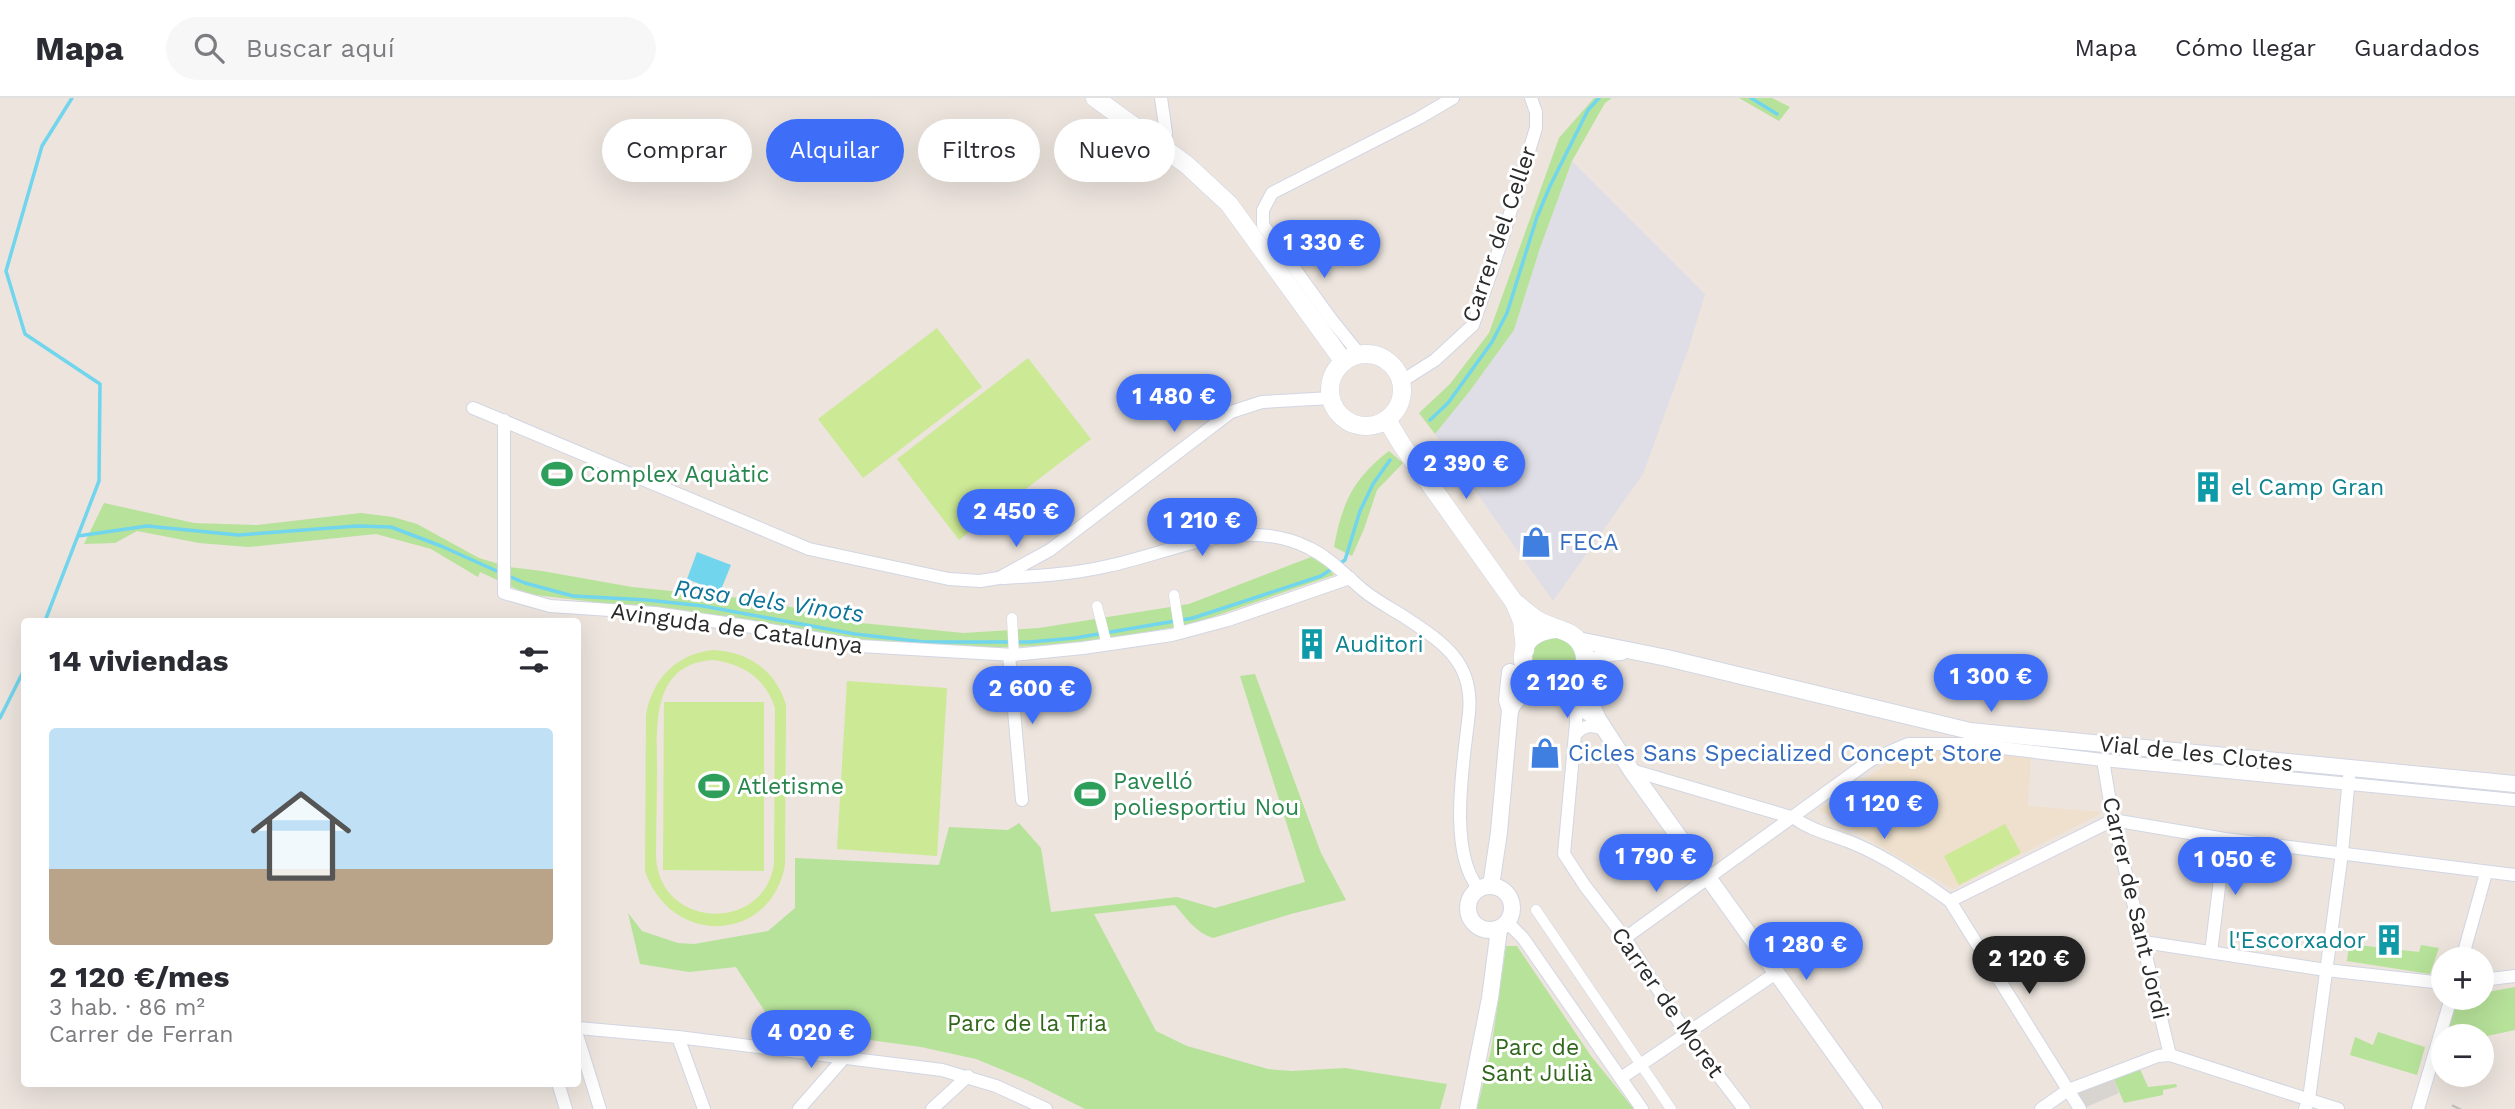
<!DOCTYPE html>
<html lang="es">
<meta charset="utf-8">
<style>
body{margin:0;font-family:"Work Sans",sans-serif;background:#f7f7f7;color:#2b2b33;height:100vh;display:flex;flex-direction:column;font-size:26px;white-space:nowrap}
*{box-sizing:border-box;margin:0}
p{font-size:23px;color:#7c7c81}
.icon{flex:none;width:38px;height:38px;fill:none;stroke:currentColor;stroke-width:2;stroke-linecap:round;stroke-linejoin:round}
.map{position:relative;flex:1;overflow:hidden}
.sheet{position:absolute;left:21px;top:520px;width:560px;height:469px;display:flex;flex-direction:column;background:#fff;border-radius:7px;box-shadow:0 7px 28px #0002}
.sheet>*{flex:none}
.guide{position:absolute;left:602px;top:21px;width:665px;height:63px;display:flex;gap:14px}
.buttons{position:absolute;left:2431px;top:849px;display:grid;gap:14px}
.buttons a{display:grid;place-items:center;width:63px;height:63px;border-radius:50%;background:#fff;box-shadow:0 7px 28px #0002;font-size:35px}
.price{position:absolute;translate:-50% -60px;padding:0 16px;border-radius:24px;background:#3e6ef8;color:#fff;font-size:23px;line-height:46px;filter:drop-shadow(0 2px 4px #0008)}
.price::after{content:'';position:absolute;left:50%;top:42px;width:21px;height:16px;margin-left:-10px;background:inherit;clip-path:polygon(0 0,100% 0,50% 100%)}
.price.selected{background:#222;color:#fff}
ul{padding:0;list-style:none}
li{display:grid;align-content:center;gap:14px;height:371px;padding:0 28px}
li span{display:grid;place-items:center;height:217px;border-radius:7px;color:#555}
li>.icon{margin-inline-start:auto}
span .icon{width:126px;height:126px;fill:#fffc;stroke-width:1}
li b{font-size:30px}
h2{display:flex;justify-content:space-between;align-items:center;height:84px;padding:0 28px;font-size:30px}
.chip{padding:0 24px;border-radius:32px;background:#fff;box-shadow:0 7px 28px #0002;font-size:24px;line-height:63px}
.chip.selected{background:#3e6ef8;color:#fff}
header{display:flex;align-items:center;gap:42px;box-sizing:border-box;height:98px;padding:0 35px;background:#fff;border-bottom:2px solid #e1e1e2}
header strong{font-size:33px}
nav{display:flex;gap:38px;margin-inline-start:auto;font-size:24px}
.search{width:490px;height:63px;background:#f7f7f7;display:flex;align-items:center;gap:18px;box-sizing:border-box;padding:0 24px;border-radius:38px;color:#7c7c81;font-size:26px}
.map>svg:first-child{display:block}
.industrial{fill:#dfdde5}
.education{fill:#eee0cc}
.green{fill:#b7e29a}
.pitch{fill:#cce995;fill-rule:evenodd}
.plaza{fill:#d8d4cf}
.water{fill:#71d5ed}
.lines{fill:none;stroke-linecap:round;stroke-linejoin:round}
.stream{stroke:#71d5ed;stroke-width:3.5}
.minor-tunnel{stroke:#c5bfb9;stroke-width:12;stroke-dasharray:12 6;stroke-linecap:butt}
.pedestrian-casing{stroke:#d2d6e3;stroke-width:11}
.minor-casing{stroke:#d2d6e3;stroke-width:14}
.tertiary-casing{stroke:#d2d6e3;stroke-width:18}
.secondary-casing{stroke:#d2d6e3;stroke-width:19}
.pedestrian{stroke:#fff;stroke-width:10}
.minor{stroke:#fff;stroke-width:12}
.tertiary{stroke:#fff;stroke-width:16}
.secondary{stroke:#fff;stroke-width:18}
.labels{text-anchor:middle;stroke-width:6;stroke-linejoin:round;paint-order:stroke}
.street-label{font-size:23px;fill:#2a2a2a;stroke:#fff}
.leisure-label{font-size:23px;fill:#27864d;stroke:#fff;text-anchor:start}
.culture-label{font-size:23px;fill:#0d838f;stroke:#fff;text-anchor:start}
.shop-label{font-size:23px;fill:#366cbe;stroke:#fff;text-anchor:start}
.park-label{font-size:23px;fill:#30671b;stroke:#fff}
.water-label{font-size:24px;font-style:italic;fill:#0f749a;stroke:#fff}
</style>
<header>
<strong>Mapa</strong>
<div class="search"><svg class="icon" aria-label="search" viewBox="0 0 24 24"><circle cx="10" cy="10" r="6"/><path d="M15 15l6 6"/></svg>Buscar aquí</div>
<nav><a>Mapa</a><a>Cómo llegar</a><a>Guardados</a></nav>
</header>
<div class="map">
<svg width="2515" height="1011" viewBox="0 0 2515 1011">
<rect width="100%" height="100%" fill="#ece4dd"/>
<!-- industrial -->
<polygon class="industrial" points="1572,63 1705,196 1689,249 1643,376 1553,503 1435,336 1469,294 1514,232 1540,150"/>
<!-- education -->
<polygon class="education" points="1925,652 2031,658 2028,708 2101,714 2100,716 1953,791 1819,712 1901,657"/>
<!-- green -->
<g class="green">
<polygon points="1594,0 1612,0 1605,5 1572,63 1540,150 1514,232 1469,294 1435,336 1419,315 1450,286 1489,235 1559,40"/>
<polygon points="1739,0 1772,0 1790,9 1779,23"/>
<path d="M1389,353L1403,365L1377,392L1364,431L1352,458L1334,449C1342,405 1353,381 1389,353Z"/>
<polygon points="104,405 194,425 257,427 361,415 393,419 417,426 479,460 509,469 542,473 632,489 760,502 861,525 964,535 1039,530 1189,506 1311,459 1326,468 1334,477 1192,526 1084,545 993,550 895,547 653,511 527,496 480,474 478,479 431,451 376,436 248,449 199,445 137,433 115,445 84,446"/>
<path d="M1554,537L1569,541L1580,563L1567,584L1550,586L1536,578C1530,550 1529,550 1554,537Z"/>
<path d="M1255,576L1321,755L1346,802L1291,816L1213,840C1195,834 1187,821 1175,807L1094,816L1156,933L1187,948L1268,971L1292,973L1345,970L1447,986L1440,1011H1085L1027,982L976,961L921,949L775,929L736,869L689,874L640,866L628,815L642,833L678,845L694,846L768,833L795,810V760L939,767L949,729L1008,732L1019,725L1041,750L1051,814L1177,799L1215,810L1305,784L1240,578Z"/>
<polygon points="2349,846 2419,854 2421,847 2439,850 2430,876 2347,863"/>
<polygon points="1506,848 1517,848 1591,958 1634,1011 1477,1011 1491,952"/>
<polygon points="2515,889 2515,932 2482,939 2445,938 2456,903 2461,900 2482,900 2482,895"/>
<polygon points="2378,934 2425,949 2417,977 2350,957 2355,939 2373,947"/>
<polygon points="2140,971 2148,989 2176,986 2177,989 2163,992 2163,997 2124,1005 2114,981"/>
</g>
<!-- pitch -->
<g class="pitch">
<polygon points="937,230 982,289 863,380 818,321"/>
<polygon points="1028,260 1091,341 959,442 897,361"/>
<path d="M714,552C748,554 776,572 786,607L785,767C770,847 670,848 645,773L646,617C652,581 677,555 714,552ZM713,562C743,566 765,580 775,610L774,766C763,837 658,830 656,758C656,729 657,701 657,672C657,627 651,566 713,562Z"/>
<polygon points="847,583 947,590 937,758 837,751"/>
<polygon points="664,604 764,604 764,773 663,772"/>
<polygon points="2005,726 2021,755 1959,787 1944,758"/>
</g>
<!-- plaza -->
<polygon class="plaza" points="2114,980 2119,995 2084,1010 2073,994"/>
<!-- water -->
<polygon class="water" points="697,454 731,467 720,494 687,481"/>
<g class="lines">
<!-- stream -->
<g class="stream">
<polyline points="1751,0 1777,16"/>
<polyline points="1430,322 1448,305 1492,244 1507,215 1537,119 1550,88 1588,12 1599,0"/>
<polyline points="78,438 147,428 238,437 357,428 391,429 441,448 499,474"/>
<polyline points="506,477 525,485 573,498 647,502 703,508 855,536 924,544 1030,544 1075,540 1193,520 1321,478 1345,462 1360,413 1373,386 1390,362"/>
<polyline points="45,523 99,383 100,286 25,236 6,173 42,48 72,0"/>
<polyline points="0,620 24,572"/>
</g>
<!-- minor-tunnel -->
<polyline class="minor-tunnel" points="2457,1011 2458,1009"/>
<defs>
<g id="pedestrian">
<polyline points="1174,497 1180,535"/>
<polyline points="1097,508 1107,547"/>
<polyline points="1012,520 1014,557"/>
<polyline points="1536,812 1671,1011"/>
</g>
<g id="minor">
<polyline points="1161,0 1166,35 1163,50"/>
<polyline points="1360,257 1331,221 1263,127 1263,112 1272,95 1419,20 1453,0"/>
<polyline points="1402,283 1435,262 1473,227 1500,148 1536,30 1536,14 1531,0"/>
<polyline points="473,310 809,451 949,481 980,483 999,480 1050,452 1231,314 1262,304 1331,300"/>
<polyline points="504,322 504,495 550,508 655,515 747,528 860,548 1014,557 1083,550 1172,537 1228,522 1350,480"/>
<path d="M1003,480C1038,478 1074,476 1108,468C1173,454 1244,417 1309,450C1330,460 1345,477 1363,492C1375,502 1390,510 1403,518C1442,544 1474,563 1469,615C1464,662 1447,753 1479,791"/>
<polyline points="1009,557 1022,702"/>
<polyline points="1569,602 1576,615 1576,625 1564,756 1585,788 1625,840 1686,935 1744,1011"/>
<path d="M1575,637C1584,626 1592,627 1605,631"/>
<polyline points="2103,662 2113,722 2170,957"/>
<path d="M1631,672L1794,720C1812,733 1834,737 1855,746C1884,758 1924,784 1950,803L2080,1011"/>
<polyline points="1950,803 2113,722 2225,741 2515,777"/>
<polyline points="1507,824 1523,840 1642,1011"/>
<polyline points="1625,840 1871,662 1908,646 1968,646 2103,662 2515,702"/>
<polyline points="2144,844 2326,872 2443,885"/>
<polyline points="2211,854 2225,741"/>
<polyline points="2462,861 2486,775"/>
<polyline points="2482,882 2515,878"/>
<polyline points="578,930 678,939 942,972 996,988 1046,1011"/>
<polyline points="678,939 704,1011"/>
<polyline points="578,940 600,1011"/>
<polyline points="1621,980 1776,875"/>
<polyline points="558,985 566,1011"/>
<polyline points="799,1011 844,960"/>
<polyline points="932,1011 968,978"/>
<polyline points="2041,1011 2068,992 2158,958 2170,957 2338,1011"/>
<polyline points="2305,1011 2309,1001 2342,755 2349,679"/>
<polyline points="2418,1011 2451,900"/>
</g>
<g id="tertiary">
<polyline points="1578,542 1667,560 1970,633 2515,686"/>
<polyline points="1585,568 1609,555 1621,554"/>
<polyline points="1583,573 1589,602 1598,621 1631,672 1874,1011"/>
<polyline points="1510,574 1507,602 1510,612"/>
<polyline points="1555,593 1597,620"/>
<circle cx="1490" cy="810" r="22"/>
<path d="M1491,788L1499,734L1510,612C1518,595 1528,595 1545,591"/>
<polyline points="1468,1011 1490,900 1499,831"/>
</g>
<g id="secondary">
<polyline points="1095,0 1187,67 1229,106 1344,264"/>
<circle cx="1366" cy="292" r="36"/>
<polyline points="1387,322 1402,347 1514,504 1522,523 1525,552"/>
<path d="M1517,506C1524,512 1531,518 1539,523C1554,532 1576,531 1583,551C1587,561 1585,573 1578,582C1541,625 1488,538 1555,531"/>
</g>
</defs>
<!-- pedestrian casing -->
<use href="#pedestrian" class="pedestrian-casing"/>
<!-- minor casing -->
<use href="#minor" class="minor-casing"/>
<!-- tertiary casing -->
<use href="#tertiary" class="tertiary-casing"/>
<!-- secondary casing -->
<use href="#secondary" class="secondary-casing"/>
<!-- pedestrian -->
<use href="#pedestrian" class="pedestrian"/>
<!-- minor -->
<use href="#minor" class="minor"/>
<!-- tertiary -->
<use href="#tertiary" class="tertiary"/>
<!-- secondary -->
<use href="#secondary" class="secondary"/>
</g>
<!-- icons -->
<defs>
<symbol id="stadium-bare" viewBox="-9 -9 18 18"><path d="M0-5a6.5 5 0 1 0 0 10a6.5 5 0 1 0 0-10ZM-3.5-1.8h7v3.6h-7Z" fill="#2e9e5b" stroke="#fff" stroke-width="2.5" paint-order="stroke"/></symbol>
<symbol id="building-bare" viewBox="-9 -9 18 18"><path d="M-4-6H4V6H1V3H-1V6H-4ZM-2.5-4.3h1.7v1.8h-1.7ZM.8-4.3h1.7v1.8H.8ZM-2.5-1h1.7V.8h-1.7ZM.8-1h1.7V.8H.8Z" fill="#0f9aa8" stroke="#fff" stroke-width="2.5" paint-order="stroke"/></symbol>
<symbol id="shop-bare" viewBox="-9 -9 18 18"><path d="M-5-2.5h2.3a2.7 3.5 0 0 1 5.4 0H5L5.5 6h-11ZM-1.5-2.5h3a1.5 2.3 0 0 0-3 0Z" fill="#3f7fe0" stroke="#fff" stroke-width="2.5" paint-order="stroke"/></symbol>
</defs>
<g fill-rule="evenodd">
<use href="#stadium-bare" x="535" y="354" width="44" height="44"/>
<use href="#building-bare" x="2186" y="367" width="44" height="44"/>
<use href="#shop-bare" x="1514" y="422" width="44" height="44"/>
<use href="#building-bare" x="1290" y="524" width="44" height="44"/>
<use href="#shop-bare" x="1523" y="633" width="44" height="44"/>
<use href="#stadium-bare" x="692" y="666" width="44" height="44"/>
<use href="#stadium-bare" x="1068" y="674" width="44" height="44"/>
<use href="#building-bare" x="2367" y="820" width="44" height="44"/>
</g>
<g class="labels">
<!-- street labels -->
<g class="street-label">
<text transform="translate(1499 136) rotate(-71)" y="8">Carrer del Celler</text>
<text transform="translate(737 530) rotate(8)" y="8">Avinguda de Catalunya</text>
<text transform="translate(2196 655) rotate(6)" y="8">Vial de les Clotes</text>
<text transform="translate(2136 810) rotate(77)" y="8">Carrer de Sant Jordi</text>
<text transform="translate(1668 904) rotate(55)" y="8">Carrer de Moret</text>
</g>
<!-- leisure labels -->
<g class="leisure-label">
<text x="580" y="384">Complex Aquàtic</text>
<text x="1113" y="691">Pavelló<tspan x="1113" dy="26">poliesportiu Nou</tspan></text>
<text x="737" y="696">Atletisme</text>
</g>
<!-- culture labels -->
<g class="culture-label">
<text x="2231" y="397">el Camp Gran</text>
<text x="1335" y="554">Auditori</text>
<text x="2366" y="850" text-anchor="end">l'Escorxador</text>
</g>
<!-- shop labels -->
<g class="shop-label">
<text x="1559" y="452">FECA</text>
<text x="1568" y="663">Cicles Sans Specialized Concept Store</text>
</g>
<!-- park labels -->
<g class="park-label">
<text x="1027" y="933">Parc de la Tria</text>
<text x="1537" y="957">Parc de<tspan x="1537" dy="26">Sant Julià</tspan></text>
</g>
<!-- water labels -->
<g class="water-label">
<text transform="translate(769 503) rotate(8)" y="8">Rasa dels Vinots</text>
</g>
</g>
</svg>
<div class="buttons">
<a>+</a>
<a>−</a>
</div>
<b class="price" style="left:1324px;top:182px">1 330 €</b>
<b class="price" style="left:1174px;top:336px">1 480 €</b>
<b class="price" style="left:1466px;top:403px">2 390 €</b>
<b class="price" style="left:1016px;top:451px">2 450 €</b>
<b class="price" style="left:1202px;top:460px">1 210 €</b>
<b class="price" style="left:1991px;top:616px">1 300 €</b>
<b class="price" style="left:1567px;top:622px">2 120 €</b>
<b class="price" style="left:1032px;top:628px">2 600 €</b>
<b class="price" style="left:1884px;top:743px">1 120 €</b>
<b class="price" style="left:1656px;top:796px">1 790 €</b>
<b class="price" style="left:2235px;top:799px">1 050 €</b>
<b class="price" style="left:1806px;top:884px">1 280 €</b>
<b class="price selected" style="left:2029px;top:898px">2 120 €</b>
<b class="price" style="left:811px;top:972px">4 020 €</b>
<div class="guide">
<a class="chip">Comprar</a>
<a class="chip selected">Alquilar</a>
<a class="chip">Filtros</a>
<a class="chip">Nuevo</a>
</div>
<section class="sheet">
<h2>14 viviendas<svg class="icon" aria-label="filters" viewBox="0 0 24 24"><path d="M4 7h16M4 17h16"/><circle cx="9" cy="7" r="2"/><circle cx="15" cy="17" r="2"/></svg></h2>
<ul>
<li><span style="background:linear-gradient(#bfe0f5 65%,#b9a48a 0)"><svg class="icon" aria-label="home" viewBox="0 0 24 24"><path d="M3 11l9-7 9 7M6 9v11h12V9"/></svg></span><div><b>2 120 €/mes</b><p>3 hab. · 86 m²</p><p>Carrer de Ferran</p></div></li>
</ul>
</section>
</div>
